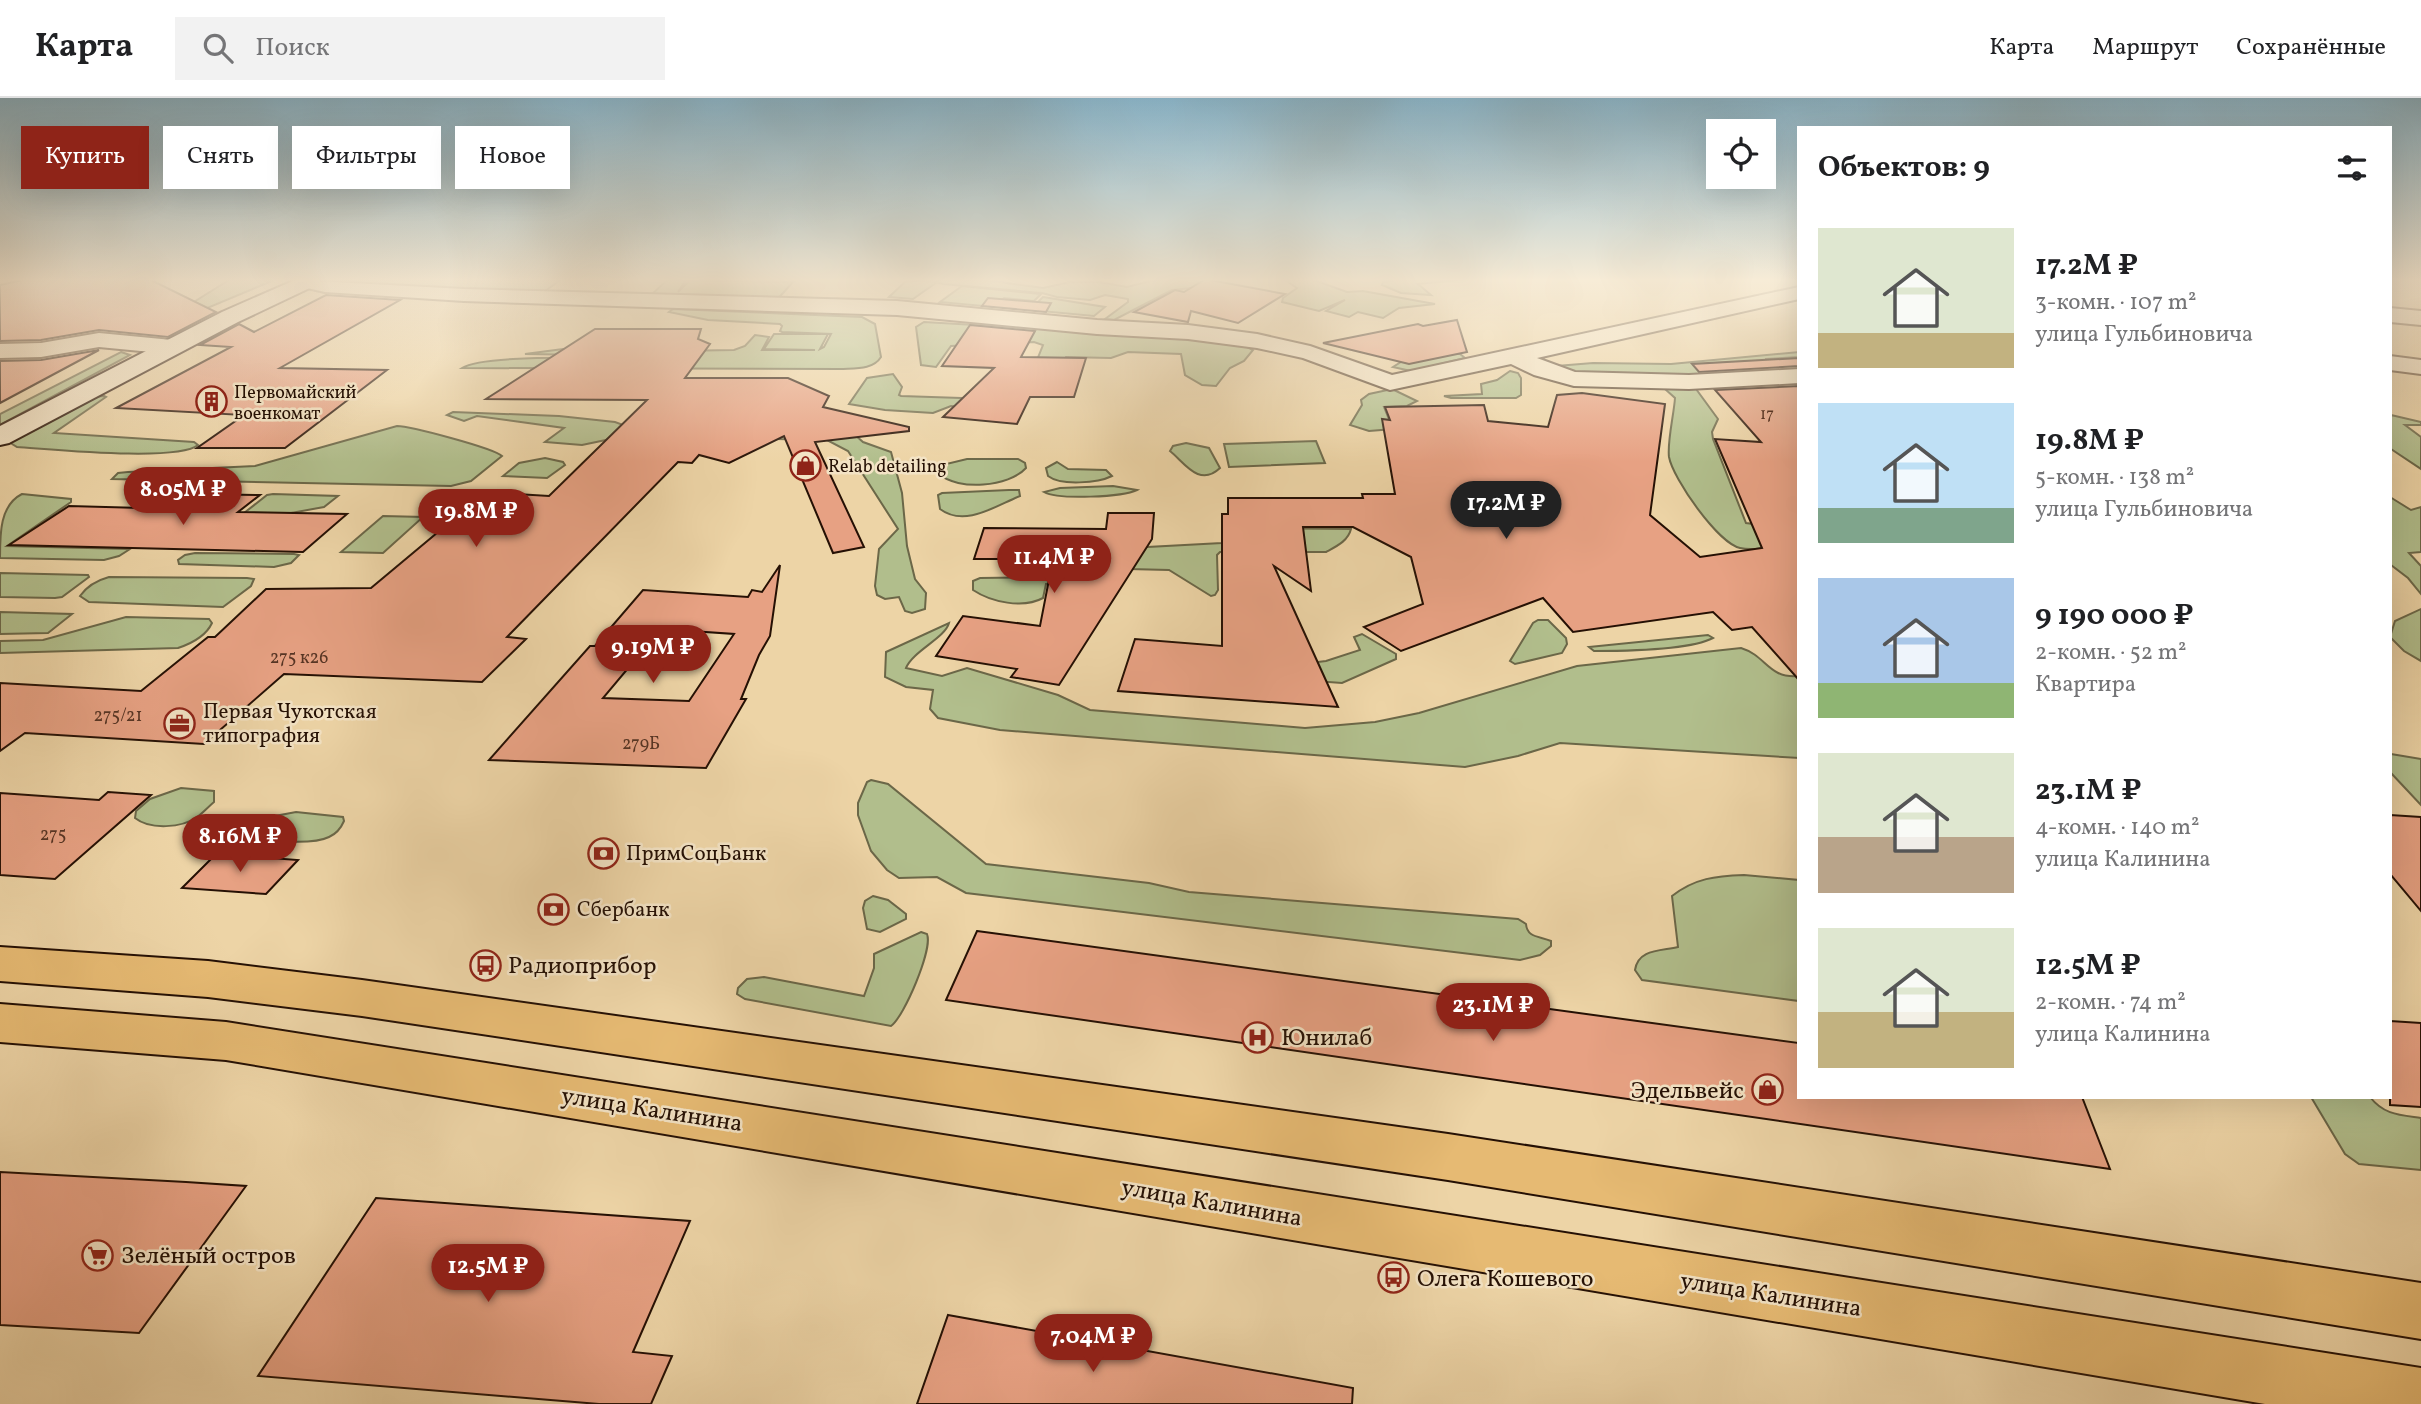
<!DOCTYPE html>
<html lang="ru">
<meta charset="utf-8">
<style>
body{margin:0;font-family:Vollkorn,serif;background:#f2f2f2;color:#202124;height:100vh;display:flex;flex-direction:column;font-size:26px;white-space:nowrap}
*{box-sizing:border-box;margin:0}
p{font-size:23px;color:#757577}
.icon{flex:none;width:38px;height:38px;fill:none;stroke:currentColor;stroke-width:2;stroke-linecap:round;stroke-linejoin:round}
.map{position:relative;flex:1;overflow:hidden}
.panel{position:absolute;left:1797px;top:28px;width:595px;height:973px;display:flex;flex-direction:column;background:#fff;border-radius:0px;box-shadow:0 7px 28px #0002}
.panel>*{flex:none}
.hud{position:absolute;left:21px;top:28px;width:665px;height:63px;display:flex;gap:14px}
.fabs{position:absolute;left:1706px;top:21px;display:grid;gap:14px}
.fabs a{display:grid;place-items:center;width:70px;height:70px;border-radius:0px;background:#fff;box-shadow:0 7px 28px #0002;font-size:35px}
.price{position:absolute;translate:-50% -60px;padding:0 16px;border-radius:24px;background:#8f2418;color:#fff;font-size:23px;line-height:46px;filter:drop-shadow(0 2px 4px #0008)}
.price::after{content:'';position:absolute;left:50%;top:42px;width:21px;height:16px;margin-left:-10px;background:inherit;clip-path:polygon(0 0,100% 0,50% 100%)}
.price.selected{background:#222;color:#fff}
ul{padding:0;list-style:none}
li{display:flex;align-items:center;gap:21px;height:175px;padding:0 21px}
li span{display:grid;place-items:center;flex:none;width:196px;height:140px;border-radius:0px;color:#555}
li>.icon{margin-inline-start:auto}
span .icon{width:84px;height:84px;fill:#fffc;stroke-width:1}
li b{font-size:30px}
h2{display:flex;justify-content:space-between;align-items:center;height:84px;padding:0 21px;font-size:30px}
.pill{padding:0 24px;border-radius:0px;background:#fff;box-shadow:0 7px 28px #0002;font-size:24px;line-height:63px}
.pill.selected{background:#8f2418;color:#fff}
header{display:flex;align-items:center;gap:42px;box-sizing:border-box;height:98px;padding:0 35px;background:#fff;border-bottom:2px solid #e0e0e0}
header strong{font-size:33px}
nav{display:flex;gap:38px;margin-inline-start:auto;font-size:24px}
.search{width:490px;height:63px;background:#f2f2f2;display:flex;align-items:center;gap:18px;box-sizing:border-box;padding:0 24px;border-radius:0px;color:#757577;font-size:26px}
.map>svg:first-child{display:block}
.green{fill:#b1be8c;stroke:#6b6748;stroke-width:2}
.building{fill:#e7a183;stroke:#251004;stroke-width:2;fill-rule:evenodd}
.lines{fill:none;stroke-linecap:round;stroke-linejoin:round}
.minor-casing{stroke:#57412c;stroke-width:4}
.secondary-casing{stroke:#251004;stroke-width:4}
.trunk-casing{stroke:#251004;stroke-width:4}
.minor{fill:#f3e3c5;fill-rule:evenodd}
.secondary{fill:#f3e3c5;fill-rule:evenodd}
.trunk{fill:#e6ba73;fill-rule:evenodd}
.labels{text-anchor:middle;stroke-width:5;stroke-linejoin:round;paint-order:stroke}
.far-number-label{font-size:16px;fill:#563424}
.far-poi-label{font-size:18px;fill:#251004;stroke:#f3e3c5;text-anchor:start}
.number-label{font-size:18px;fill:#563424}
.poi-label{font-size:21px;fill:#251004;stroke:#f3e3c5;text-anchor:start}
.near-poi-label{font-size:24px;fill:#251004;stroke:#f3e3c5;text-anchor:start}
.near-street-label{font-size:24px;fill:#251004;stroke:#f3e3c5}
</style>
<header>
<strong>Карта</strong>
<div class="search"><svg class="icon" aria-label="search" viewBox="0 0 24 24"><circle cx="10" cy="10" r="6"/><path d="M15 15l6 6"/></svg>Поиск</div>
<nav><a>Карта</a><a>Маршрут</a><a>Сохранённые</a></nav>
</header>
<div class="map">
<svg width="2421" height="1306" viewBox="0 0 2421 1306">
<rect width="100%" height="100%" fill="#edd4a6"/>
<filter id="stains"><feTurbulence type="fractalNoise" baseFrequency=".00286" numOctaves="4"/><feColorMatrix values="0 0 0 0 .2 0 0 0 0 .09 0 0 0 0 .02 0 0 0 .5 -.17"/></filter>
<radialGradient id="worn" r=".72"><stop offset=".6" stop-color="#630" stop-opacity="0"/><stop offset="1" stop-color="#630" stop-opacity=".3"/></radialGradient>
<!-- green -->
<g class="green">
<polygon points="229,182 274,182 205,211 189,207"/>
<polygon points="349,182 560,182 540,197 338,185"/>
<polygon points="667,182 686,182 678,194 690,182 793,184 775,204 650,198"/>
<polygon points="907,182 937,184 913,201 889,199"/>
<polygon points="927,182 985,182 1043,190 1070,184 1099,184 1127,189 1154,182 1197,182 1198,185 1211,188 1172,192 1114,222 1105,221 1128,204 1128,201 1105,197 1090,202 1057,199 1042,195 943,186"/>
<polygon points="1285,182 1314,182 1347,194 1363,193 1435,206 1399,210 1383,220 1358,214 1349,219 1326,213 1345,202 1319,213 1282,204 1283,200 1297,190"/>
<polygon points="1394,182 1458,182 1418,186 1431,197 1401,195 1382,187 1383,184"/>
<polygon points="962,188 1041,196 1034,203 1004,200 994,209 940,204"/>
<polygon points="1043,199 1105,209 1094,218 1030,212"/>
<path d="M673,211L862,219L875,226L881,259C873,272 855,270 840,271L462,270C485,255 613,261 648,261L651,258L525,256L563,251L608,254L734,252L745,248L755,237L769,239L762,252H815L764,251L774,236H828L820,251L824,249L831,236L782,234L780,233L782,228L780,226L708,222L669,214Z"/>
<polygon points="924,224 1179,239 1243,247 1253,252 1244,263 1230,270 1216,288 1202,287 1185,277 1181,256 1128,254 1111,260 1066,259 1060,271 1035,267 1043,247 1034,244 951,248 936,269 921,267 916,229"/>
<polygon points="121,254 130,257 0,327 0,316"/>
<path d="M1799,254V259L1766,261L1767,272C1706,291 1635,278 1572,274L1556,268L1593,265L1671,266Z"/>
<polygon points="1448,255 1460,256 1465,260 1411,273 1393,269 1401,264"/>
<polygon points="1510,273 1518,275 1521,280 1521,297 1516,300 1451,300 1444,298 1482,296 1481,286 1497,282"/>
<polygon points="893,276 902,289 899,297 901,298 992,301 974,310 951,308 933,315 885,312 849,306 867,280"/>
<path d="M1669,289L1696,291L1718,321L1712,334L1713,341L1746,425L1787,430L1799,444C1782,446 1757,454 1740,450C1718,445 1673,381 1669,359C1667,344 1674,316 1675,300L1665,291Z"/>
<polygon points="1392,291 1417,303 1407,308 1384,309 1393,331 1369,333 1350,327 1362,307 1361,302 1369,296"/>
<path d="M104,298L106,299L54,335L194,344L198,347C177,364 50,351 17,349L9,344L93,299Z"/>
<polygon points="453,314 559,318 615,324 626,328 620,339 582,347 545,344 564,330 477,318 464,323 447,317"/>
<polygon points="2391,317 2421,324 2421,327 2405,327 2421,339 2421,371 2391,351"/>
<path d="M397,328C410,328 493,350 502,358L471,383L451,388L112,381L118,375L128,374L255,368Z"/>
<polygon points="700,329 854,336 863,344 891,354 902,395 907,448 915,481 926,495 925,511 912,515 905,513 899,499 885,501 877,497 875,488 879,451 898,431 848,353 827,342 775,341"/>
<polygon points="1316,343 1325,365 1229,369 1224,346"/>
<path d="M1186,345L1209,350L1220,370C1199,390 1184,364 1170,353L1173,348Z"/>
<polygon points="545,360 563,364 565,367 547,380 503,378 519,365"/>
<path d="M967,361H1018L1025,365L1026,370C1009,389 958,393 939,376L942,367Z"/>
<path d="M1057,364L1068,371L1106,372L1112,378C1098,385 1061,388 1048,378L1046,370Z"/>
<path d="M1113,388L1137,392C1123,399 1058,402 1044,394L1060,390Z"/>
<path d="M1009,392H1019L1020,398C997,407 965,430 940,411L938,397L942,395Z"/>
<path d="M22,396L71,401V404L7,448L130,451L119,458L104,462L0,460C0,435 0,407 22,396Z"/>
<polygon points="267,397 273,396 338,398 324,409 230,426"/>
<polygon points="2390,399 2411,412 2421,409 2421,454 2409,455 2421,468 2421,496 2408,480 2391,467"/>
<polygon points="383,418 423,419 383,455 341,454"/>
<path d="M1257,430L1351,431C1348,443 1337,448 1326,454H1220L1217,457L1218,492L1215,497L1211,498L1169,472L1129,471V450L1222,445Z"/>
<polygon points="195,455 294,456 299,457 291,465 274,469 179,466 178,462 185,457"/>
<polygon points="0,475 88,477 89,479 62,499 55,500 0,499"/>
<path d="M109,479L247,480L254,481L251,488L223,509L89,504L80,498C87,488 98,482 109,479Z"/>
<path d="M1080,479L1078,485L1046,486L1043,500C1023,511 991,504 973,492V483L980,480Z"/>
<polygon points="2421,511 2421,563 2404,553 2390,539 2395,523"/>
<polygon points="0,514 72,516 48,535 0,536"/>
<path d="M126,519L209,521L212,525C206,538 190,546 178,550L0,555V543L43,542Z"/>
<polygon points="1538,522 1548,522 1566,540 1567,546 1562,555 1515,566 1510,563 1533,525"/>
<path d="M949,525C945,540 913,553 906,570L942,578L967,570L1058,597L1090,612L1305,630L1375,624L1419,615L1577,568L1741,550C1767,558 1768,581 1799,578V660L1560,645L1518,658L1465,669L1000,632L938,620L930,611L933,592L906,589L885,579L886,554Z"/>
<polygon points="1362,536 1396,556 1396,561 1342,585 1219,576 1326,563 1360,552 1354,539"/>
<path d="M1708,537L1713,540C1690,552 1621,553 1594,553L1589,549Z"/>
<polygon points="2391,656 2421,661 2421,707 2391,675"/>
<path d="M871,682L888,686L986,766L1149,785L1189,794L1518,821L1526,826C1527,840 1540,838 1551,843V848L1540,857L1520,862L966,795L937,779L899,780L887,772L871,753L858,717V705L867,684Z"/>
<path d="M181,690L214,693V704C208,709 203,715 197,719C182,730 150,732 135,720L136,713L150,701Z"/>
<path d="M296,714L343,719L344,723C341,730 336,736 329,739C315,746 272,745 258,738L259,733L275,718Z"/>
<path d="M1744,777L1799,782V903L1642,882L1635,872C1638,851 1660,853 1678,849L1672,798C1695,780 1716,778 1744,777Z"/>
<polygon points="873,798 888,802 906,816 906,821 880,834 867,831 863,810 865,803"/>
<path d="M921,834L927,836C933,851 904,919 891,928L745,901L737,896L738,890L747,881L764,879L864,898L874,870V856Z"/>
<path d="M2311,999H2370C2384,1017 2400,1017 2421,1020V1072L2359,1066L2345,1056Z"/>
</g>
<!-- building -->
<g class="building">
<polygon points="23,182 151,182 216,214 168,239 99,232 41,242 0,243 0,187"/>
<polygon points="1204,182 1210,182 1285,196 1238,225 1191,213 1188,224 1134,214 1175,192 1184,194"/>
<polygon points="326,197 400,202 280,270 387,272 285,350 197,350 244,317 116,310 231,249 200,247 239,226 254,234"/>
<polygon points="988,200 1051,205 1046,214 982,208"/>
<polygon points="1457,222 1467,254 1409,266 1323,245 1418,226 1423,228"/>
<polygon points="970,227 1035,233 1021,259 1086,260 1074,299 1030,299 1017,326 943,319 994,270 942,268"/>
<polygon points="595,231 701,231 698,241 710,246 685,280 788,280 829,298 823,309 909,329 909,333 815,344 864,449 833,455 784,338 729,365 699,357 692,365 678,364 507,539 526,541 482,584 284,576 204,646 25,635 0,653 0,585 141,593 208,539 215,539 266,491 371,490 486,394 549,398 647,302 486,301"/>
<polygon points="99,252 0,305 0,263 41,262"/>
<polygon points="1799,260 1799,268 1699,274 1692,266"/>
<polygon points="1799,288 1799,582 1752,529 1732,532 1713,514 1573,534 1543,500 1401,553 1364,529 1423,506 1411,459 1353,429 1303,429 1311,493 1274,468 1338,609 1118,593 1135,541 1222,548 1222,416 1228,416 1228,400 1363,400 1362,396 1395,396 1382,321 1390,322 1385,309 1484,307 1488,323 1548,329 1557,297 1582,295 1665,306 1650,417 1700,459 1762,450 1715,341 1761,344 1715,292"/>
<polygon points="199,396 260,397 238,414 347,416 303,454 9,447 69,408 179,411"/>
<polygon points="1108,415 1154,415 1152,441 1059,587 1011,579 1017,571 936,558 963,518 1040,528 1053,461 974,461 984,430 1106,431"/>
<path d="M780,467L770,538L759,557L741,601H746L706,670L489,662L590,548H595L643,492L748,499L752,492L762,494ZM661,531L734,536L689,603L603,600Z"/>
<polygon points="108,694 151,697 55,781 0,777 0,695 99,702"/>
<polygon points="2390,717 2421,719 2421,813 2390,776"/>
<polygon points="216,756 298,762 266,796 182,790"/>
<polygon points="977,833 1799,945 1799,999 2082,999 2110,1071 946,902"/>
<polygon points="2390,923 2421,925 2421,1009 2390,1007"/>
<polygon points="0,1074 186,1084 246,1088 139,1235 0,1227"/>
<polygon points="376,1100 690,1123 633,1254 672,1258 651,1306 599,1306 258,1278"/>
<polygon points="948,1217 1353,1290 1352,1306 917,1306"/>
</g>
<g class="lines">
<defs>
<g id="minor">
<polygon points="296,182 464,191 897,203 1097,222 1188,227 1257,236 1310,248 1392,277 1799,189 1799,201 1537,260 1575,274 1689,277 1799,271 1799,285 1689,291 1574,288 1534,277 1511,266 1390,292 1303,260 1257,250 1188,241 1097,236 897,217 464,203 325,194 298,188 294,184"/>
<polygon points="2390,210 2421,213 2421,227 2390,224"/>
<polygon points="99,235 172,242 180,244 184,249 180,254 172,256 99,249 41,259 0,260 0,246 41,245"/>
<polygon points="2390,258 2421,262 2421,276 2390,272"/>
</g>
<polygon id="secondary" points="295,182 321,182 318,186 238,224 9,345 0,347 0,328 222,214"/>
<g id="trunk">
<polygon points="0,849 208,863 362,882 1448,1036 2421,1185 2421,1241 1448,1082 362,918 208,899 0,883"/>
<polygon points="0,906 226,924 2421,1270 2421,1306 2265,1306 226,962 0,944"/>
</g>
</defs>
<!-- minor casing -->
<use href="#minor" class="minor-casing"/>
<!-- secondary casing -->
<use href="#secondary" class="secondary-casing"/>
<!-- trunk casing -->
<use href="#trunk" class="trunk-casing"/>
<!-- minor -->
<use href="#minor" class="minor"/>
<!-- secondary -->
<use href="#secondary" class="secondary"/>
<!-- trunk -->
<use href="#trunk" class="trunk"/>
</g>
<!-- sky -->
<linearGradient id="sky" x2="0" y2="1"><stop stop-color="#89b6cc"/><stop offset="0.5" stop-color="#f7ecd7"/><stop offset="1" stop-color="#f7ecd7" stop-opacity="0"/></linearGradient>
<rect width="2421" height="364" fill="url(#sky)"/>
<!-- icons -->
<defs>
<symbol id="building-ring" viewBox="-11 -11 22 22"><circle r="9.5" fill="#f3e3c5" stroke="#8f2418" stroke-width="1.5"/><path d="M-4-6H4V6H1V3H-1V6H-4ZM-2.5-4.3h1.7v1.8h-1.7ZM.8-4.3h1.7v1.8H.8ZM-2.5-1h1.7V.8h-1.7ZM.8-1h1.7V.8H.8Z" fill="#8f2418"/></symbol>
<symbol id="shop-ring" viewBox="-11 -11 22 22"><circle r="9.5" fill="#f3e3c5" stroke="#8f2418" stroke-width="1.5"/><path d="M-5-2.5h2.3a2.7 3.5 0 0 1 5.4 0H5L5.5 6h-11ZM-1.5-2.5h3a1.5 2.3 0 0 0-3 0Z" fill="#8f2418"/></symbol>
<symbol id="office-ring" viewBox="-11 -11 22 22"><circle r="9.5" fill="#f3e3c5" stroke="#8f2418" stroke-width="1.5"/><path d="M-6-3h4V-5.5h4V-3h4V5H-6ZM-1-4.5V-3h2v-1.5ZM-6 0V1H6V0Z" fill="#8f2418"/></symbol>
<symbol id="bank-ring" viewBox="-11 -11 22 22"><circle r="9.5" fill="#f3e3c5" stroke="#8f2418" stroke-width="1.5"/><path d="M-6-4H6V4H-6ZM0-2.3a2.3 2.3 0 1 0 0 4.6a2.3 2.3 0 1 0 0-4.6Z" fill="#8f2418"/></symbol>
<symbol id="bus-ring" viewBox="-11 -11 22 22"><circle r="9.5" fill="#f3e3c5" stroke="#8f2418" stroke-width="1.5"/><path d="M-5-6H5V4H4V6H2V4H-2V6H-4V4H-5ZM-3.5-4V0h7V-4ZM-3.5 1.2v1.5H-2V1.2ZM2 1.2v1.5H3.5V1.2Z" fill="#8f2418"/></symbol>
<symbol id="hospital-ring" viewBox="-11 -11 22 22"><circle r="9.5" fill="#f3e3c5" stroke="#8f2418" stroke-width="1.5"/><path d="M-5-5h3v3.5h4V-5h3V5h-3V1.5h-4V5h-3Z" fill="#8f2418"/></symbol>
<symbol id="supermarket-ring" viewBox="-11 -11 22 22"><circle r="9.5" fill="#f3e3c5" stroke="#8f2418" stroke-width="1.5"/><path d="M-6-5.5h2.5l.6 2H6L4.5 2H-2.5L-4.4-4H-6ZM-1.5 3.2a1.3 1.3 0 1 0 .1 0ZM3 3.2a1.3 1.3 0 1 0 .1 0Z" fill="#8f2418"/></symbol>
</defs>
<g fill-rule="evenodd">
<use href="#building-ring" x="194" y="286" width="35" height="35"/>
<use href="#shop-ring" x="788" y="350" width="35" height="35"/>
<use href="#office-ring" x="162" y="608" width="35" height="35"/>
<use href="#bank-ring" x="586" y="738" width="35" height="35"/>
<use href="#bank-ring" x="536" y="794" width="35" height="35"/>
<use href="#bus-ring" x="468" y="850" width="35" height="35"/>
<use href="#hospital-ring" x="1240" y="922" width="35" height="35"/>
<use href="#shop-ring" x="1750" y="974" width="35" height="35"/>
<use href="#supermarket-ring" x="80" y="1140" width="35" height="35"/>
<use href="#bus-ring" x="1376" y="1162" width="35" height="35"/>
</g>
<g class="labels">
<!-- far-number labels -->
<g class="far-number-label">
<text x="1767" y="321">17</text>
</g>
<!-- far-poi labels -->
<g class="far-poi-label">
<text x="234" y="300">Первомайский<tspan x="234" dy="21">военкомат</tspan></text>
<text x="828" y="374">Relab detailing</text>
</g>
<!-- number labels -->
<g class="number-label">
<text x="299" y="565">275 к26</text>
<text x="118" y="623">275/21</text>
<text x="641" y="651">279Б</text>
<text x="53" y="742">275</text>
</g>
<!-- poi labels -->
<g class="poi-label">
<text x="203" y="620">Первая Чукотская<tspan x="203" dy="24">типография</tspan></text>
<text x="626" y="762">ПримСоцБанк</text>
<text x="577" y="818">Сбербанк</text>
</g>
<!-- near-poi labels -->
<g class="near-poi-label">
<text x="508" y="875">Радиоприбор</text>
<text x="1281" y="947">Юнилаб</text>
<text x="1744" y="1000" text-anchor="end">Эдельвейс</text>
<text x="121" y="1165">Зелёный остров</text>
<text x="1417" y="1188">Олега Кошевого</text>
</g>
<!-- near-street labels -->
<g class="near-street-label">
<text transform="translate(652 1011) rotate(9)" y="8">улица Калинина</text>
<text transform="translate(1212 1104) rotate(10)" y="8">улица Калинина</text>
<text transform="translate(1771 1196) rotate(9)" y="8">улица Калинина</text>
</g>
</g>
<rect width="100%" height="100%" filter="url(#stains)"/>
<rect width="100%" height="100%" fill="url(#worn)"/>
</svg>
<div class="fabs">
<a><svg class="icon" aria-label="locate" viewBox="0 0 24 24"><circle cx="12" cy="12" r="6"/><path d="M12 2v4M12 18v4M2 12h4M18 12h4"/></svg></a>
</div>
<b class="price" style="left:183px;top:429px">8.05M ₽</b>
<b class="price selected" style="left:1506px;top:443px">17.2M ₽</b>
<b class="price" style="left:476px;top:451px">19.8M ₽</b>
<b class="price" style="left:1054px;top:497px">11.4M ₽</b>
<b class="price" style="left:653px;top:587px">9.19M ₽</b>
<b class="price" style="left:240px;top:776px">8.16M ₽</b>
<b class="price" style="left:1493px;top:945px">23.1M ₽</b>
<b class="price" style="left:488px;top:1206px">12.5M ₽</b>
<b class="price" style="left:1093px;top:1276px">7.04M ₽</b>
<div class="hud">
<a class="pill selected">Купить</a>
<a class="pill">Снять</a>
<a class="pill">Фильтры</a>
<a class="pill">Новое</a>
</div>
<section class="panel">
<h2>Объектов: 9<svg class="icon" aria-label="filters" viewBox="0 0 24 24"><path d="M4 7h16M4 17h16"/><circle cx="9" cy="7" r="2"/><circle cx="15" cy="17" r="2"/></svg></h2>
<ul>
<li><span style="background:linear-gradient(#dfe7d0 75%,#c2b280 0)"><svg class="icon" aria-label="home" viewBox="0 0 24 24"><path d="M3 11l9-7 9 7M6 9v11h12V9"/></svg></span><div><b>17.2M ₽</b><p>3-комн. · 107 m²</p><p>улица Гульбиновича</p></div></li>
<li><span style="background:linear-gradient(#bfe0f5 75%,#7fa58c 0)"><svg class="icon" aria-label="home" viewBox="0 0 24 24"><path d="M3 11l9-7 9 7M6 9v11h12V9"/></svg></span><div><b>19.8M ₽</b><p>5-комн. · 138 m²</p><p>улица Гульбиновича</p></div></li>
<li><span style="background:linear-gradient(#a9c7e8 75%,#8fb573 0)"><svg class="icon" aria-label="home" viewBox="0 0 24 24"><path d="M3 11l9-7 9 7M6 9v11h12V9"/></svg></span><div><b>9 190 000 ₽</b><p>2-комн. · 52 m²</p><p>Квартира</p></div></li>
<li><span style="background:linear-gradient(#dfe7d0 60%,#b9a48a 0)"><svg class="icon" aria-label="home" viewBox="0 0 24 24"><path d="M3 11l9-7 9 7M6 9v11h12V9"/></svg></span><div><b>23.1M ₽</b><p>4-комн. · 140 m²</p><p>улица Калинина</p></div></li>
<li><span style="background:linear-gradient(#dfe7d0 60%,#c2b280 0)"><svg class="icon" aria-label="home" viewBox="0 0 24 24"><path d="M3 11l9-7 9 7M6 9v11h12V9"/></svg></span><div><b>12.5M ₽</b><p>2-комн. · 74 m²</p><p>улица Калинина</p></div></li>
</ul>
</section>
</div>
